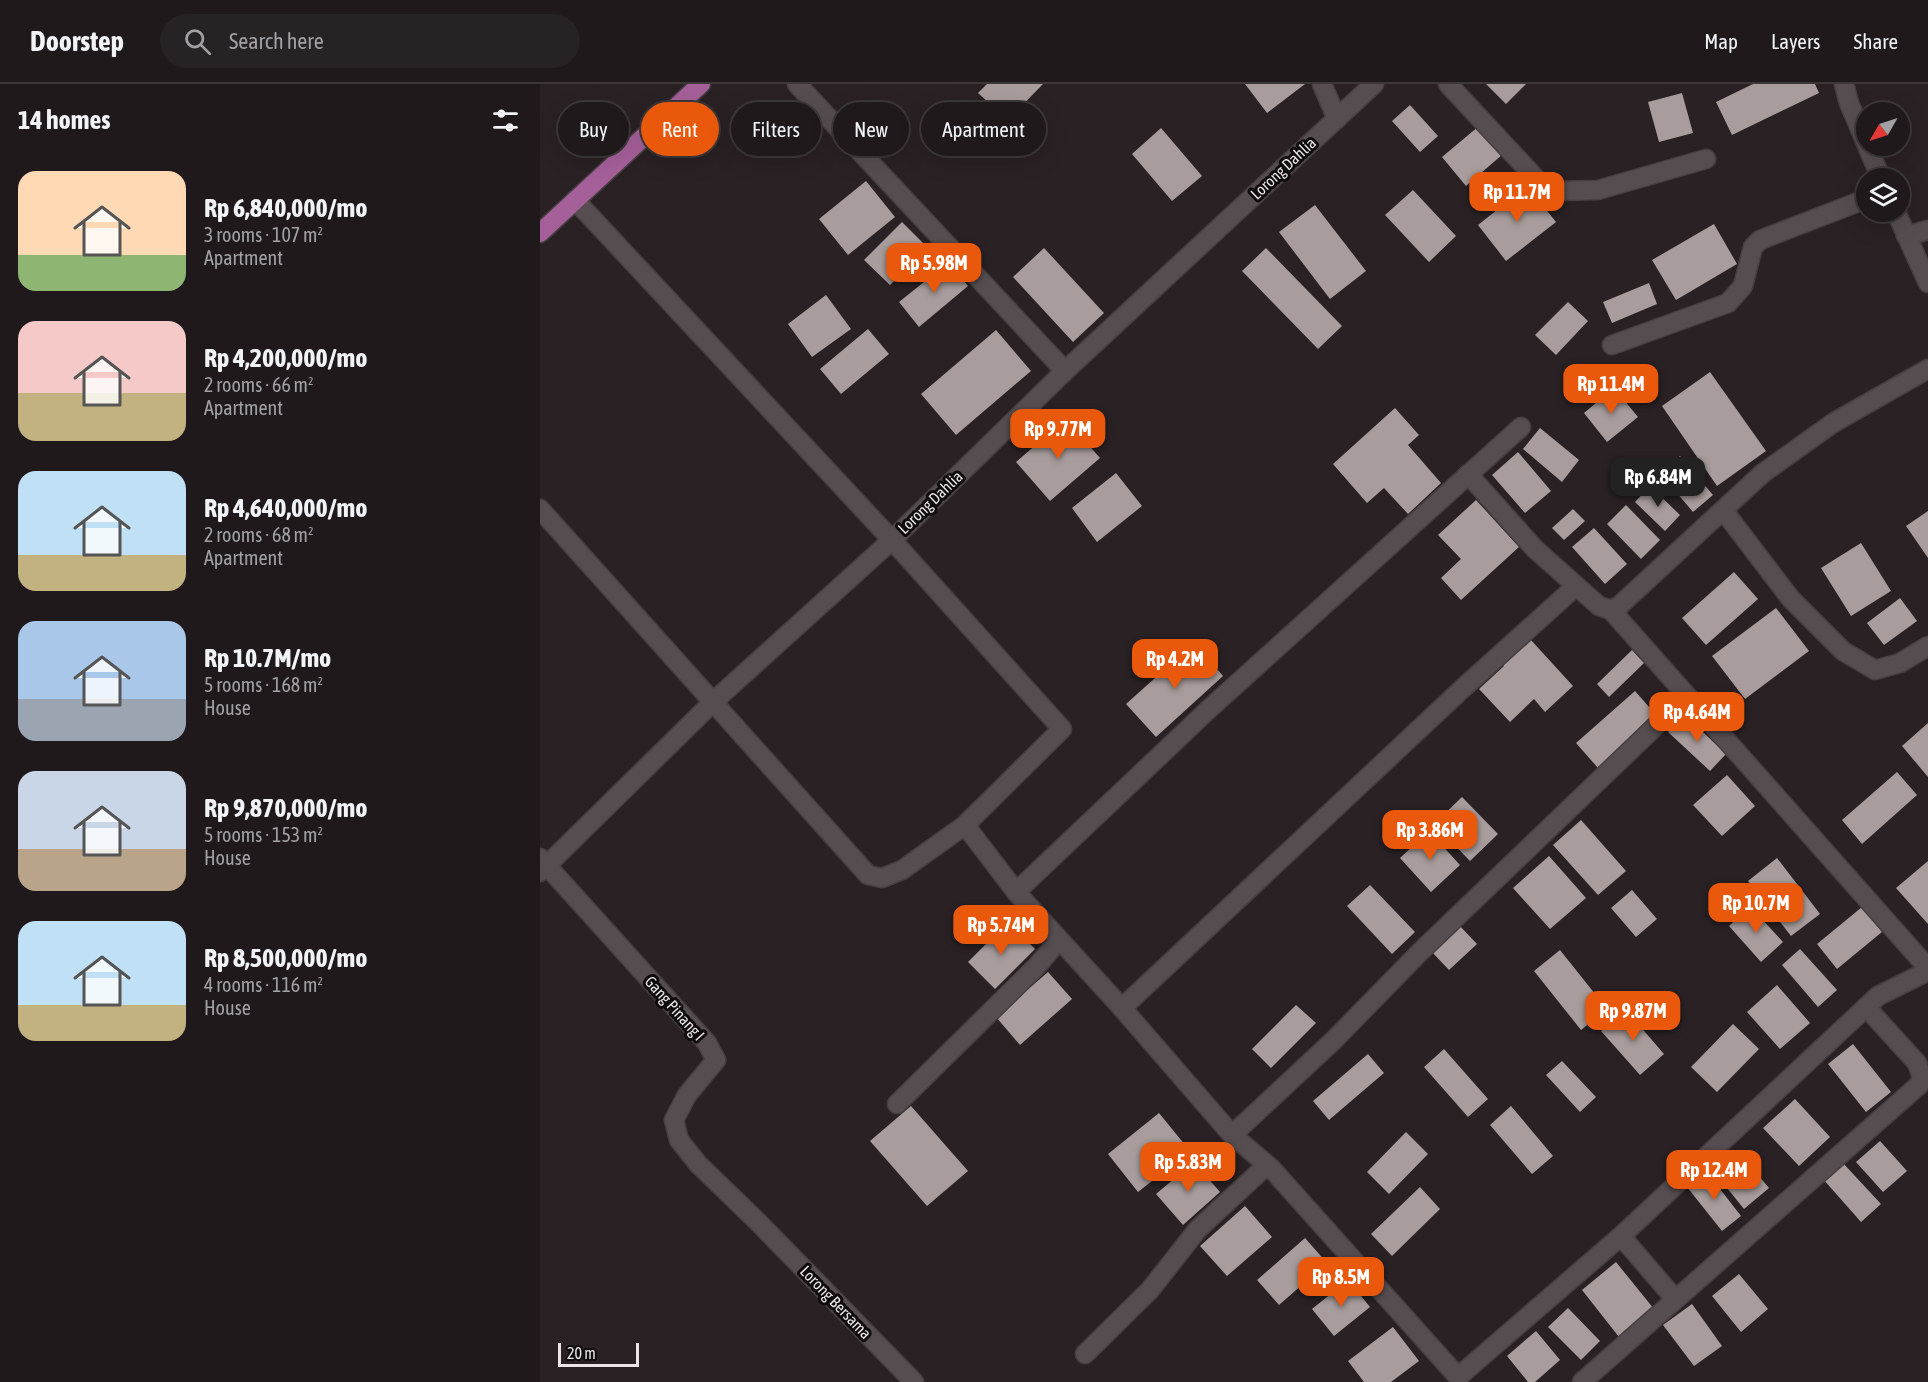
<!DOCTYPE html>
<meta charset="utf-8">
<style>
body{margin:0;font-family:"Asap Condensed",sans-serif;background:#272224;color:#f1f3f6;height:100vh;display:flex;flex-direction:column;font-size:22px;white-space:nowrap}
*{box-sizing:border-box;margin:0}
p{font-size:20px;color:#a1a0a3}
.icon{flex:none;width:33px;height:33px;fill:none;stroke:currentColor;stroke-width:2;stroke-linecap:round;stroke-linejoin:round}
.map{position:relative;flex:1;overflow:hidden}
.drawer{display:flex;flex-direction:column;background:#1f191b;width:540px}
.drawer>*{flex:none}
.hud{position:absolute;left:18px;top:18px;width:570px;height:54px;display:flex;gap:12px}
.needle{width:39px;rotate:231deg}
.controls{position:absolute;left:1316px;top:18px;display:grid;gap:12px}
.controls a{display:grid;place-items:center;width:54px;height:54px;border-radius:50%;background:#1f191b;box-shadow:0 6px 24px #0002,0 0 0 2px #3c383a;font-size:30px}
.scale{position:absolute;left:18px;bottom:15px;width:81px;box-sizing:border-box;padding-left:6px;border:3px solid #ebe5e7;border-top:0;font-size:16px;line-height:21px;white-space:nowrap;color:#ebe5e7;-webkit-text-stroke:4px #0f0c0d;paint-order:stroke}
.price{position:absolute;translate:-50% -51px;padding:0 14px;border-radius:12px;background:#ea580c;color:#fff;font-size:20px;line-height:39px;filter:drop-shadow(0 2px 3px #0008)}
.price::after{content:'';position:absolute;left:50%;top:36px;width:18px;height:14px;margin-left:-9px;background:inherit;clip-path:polygon(0 0,100% 0,50% 100%)}
.price.selected{background:#222;color:#fff}
ul{padding:0;list-style:none}
li{display:flex;align-items:center;gap:18px;height:150px;padding:0 18px}
li span{display:grid;place-items:center;flex:none;width:168px;height:120px;border-radius:18px;color:#555}
li>.icon{margin-inline-start:auto}
span .icon{width:72px;height:72px;fill:#fffc;stroke-width:1}
li b{font-size:26px}
h2{display:flex;justify-content:space-between;align-items:center;height:72px;padding:0 18px;font-size:26px}
.chip{padding:0 21px;border-radius:27px;background:#1f191b;box-shadow:0 6px 24px #0002,0 0 0 2px #3c383a;font-size:21px;line-height:54px}
.chip.selected{background:#ea580c;color:#fff}
header{display:flex;align-items:center;gap:36px;box-sizing:border-box;height:84px;padding:0 30px;background:#1f191b;border-bottom:2px solid #3c383a}
header strong{font-size:28px}
nav{display:flex;gap:33px;margin-inline-start:auto;font-size:21px}
.search{width:420px;height:54px;background:#272224;display:flex;align-items:center;gap:15px;box-sizing:border-box;padding:0 21px;border-radius:33px;color:#a1a0a3;font-size:22px}
main{display:flex;flex:1;min-height:0}
.map>svg:first-child{display:block}
.building{fill:#a89d9c}
.lines{fill:none;stroke-linecap:round;stroke-linejoin:round}
.minor-casing{stroke:#463f41;stroke-width:21}
.major-casing{stroke:#463f41;stroke-width:21}
.minor{stroke:#564d50;stroke-width:18}
.major{stroke:#a5609a;stroke-width:18}
.labels{text-anchor:middle;stroke-width:6;stroke-linejoin:round;paint-order:stroke}
.street-label{font-size:16px;fill:#ebe5e7;stroke:#0f0c0d}
</style>
<header>
<strong>Doorstep</strong>
<div class="search"><svg class="icon" aria-label="search" viewBox="0 0 24 24"><circle cx="10" cy="10" r="6"/><path d="M15 15l6 6"/></svg>Search here</div>
<nav><a>Map</a><a>Layers</a><a>Share</a></nav>
</header>
<main>
<section class="drawer">
<h2>14 homes<svg class="icon" aria-label="filters" viewBox="0 0 24 24"><path d="M4 7h16M4 17h16"/><circle cx="9" cy="7" r="2"/><circle cx="15" cy="17" r="2"/></svg></h2>
<ul>
<li><span style="background:linear-gradient(#ffd9b3 70%,#8fb573 0)"><svg class="icon" aria-label="home" viewBox="0 0 24 24"><path d="M3 11l9-7 9 7M6 9v11h12V9"/></svg></span><div><b>Rp 6,840,000/mo</b><p>3 rooms · 107 m²</p><p>Apartment</p></div></li>
<li><span style="background:linear-gradient(#f6c9c9 60%,#c2b280 0)"><svg class="icon" aria-label="home" viewBox="0 0 24 24"><path d="M3 11l9-7 9 7M6 9v11h12V9"/></svg></span><div><b>Rp 4,200,000/mo</b><p>2 rooms · 66 m²</p><p>Apartment</p></div></li>
<li><span style="background:linear-gradient(#bfe0f5 70%,#c2b280 0)"><svg class="icon" aria-label="home" viewBox="0 0 24 24"><path d="M3 11l9-7 9 7M6 9v11h12V9"/></svg></span><div><b>Rp 4,640,000/mo</b><p>2 rooms · 68 m²</p><p>Apartment</p></div></li>
<li><span style="background:linear-gradient(#a9c7e8 65%,#9aa5b1 0)"><svg class="icon" aria-label="home" viewBox="0 0 24 24"><path d="M3 11l9-7 9 7M6 9v11h12V9"/></svg></span><div><b>Rp 10.7M/mo</b><p>5 rooms · 168 m²</p><p>House</p></div></li>
<li><span style="background:linear-gradient(#c9d6e8 65%,#b9a48a 0)"><svg class="icon" aria-label="home" viewBox="0 0 24 24"><path d="M3 11l9-7 9 7M6 9v11h12V9"/></svg></span><div><b>Rp 9,870,000/mo</b><p>5 rooms · 153 m²</p><p>House</p></div></li>
<li><span style="background:linear-gradient(#bfe0f5 70%,#c2b280 0)"><svg class="icon" aria-label="home" viewBox="0 0 24 24"><path d="M3 11l9-7 9 7M6 9v11h12V9"/></svg></span><div><b>Rp 8,500,000/mo</b><p>4 rooms · 116 m²</p><p>House</p></div></li>
</ul>
</section>
<div class="map">
<svg width="1388" height="1298" viewBox="0 0 1388 1298">
<rect width="100%" height="100%" fill="#292124"/>
<!-- building -->
<g class="building">
<polygon points="447,0 503,0 468,36 438,9"/>
<polygon points="705,0 765,0 727,29"/>
<polygon points="946,0 986,0 966,20"/>
<polygon points="1213,0 1275,0 1279,9 1192,51 1176,18"/>
<polygon points="1142,9 1153,49 1119,58 1108,18"/>
<polygon points="870,21 898,52 880,68 852,37"/>
<polygon points="939,42 963,70 926,102 902,73"/>
<polygon points="621,44 662,92 632,117 592,70"/>
<polygon points="326,97 355,133 308,171 279,135"/>
<polygon points="987,102 1016,138 966,177 938,141"/>
<polygon points="873,106 916,152 889,178 845,131"/>
<polygon points="775,121 826,187 790,215 739,148"/>
<polygon points="362,138 387,163 350,201 324,176"/>
<polygon points="1174,140 1197,180 1136,216 1112,176"/>
<polygon points="504,164 564,229 533,258 473,193"/>
<polygon points="726,164 802,242 778,265 702,187"/>
<polygon points="409,178 428,202 379,243 359,218"/>
<polygon points="1109,199 1117,220 1072,239 1063,218"/>
<polygon points="286,211 311,245 272,273 248,240"/>
<polygon points="1028,218 1048,237 1016,271 995,251"/>
<polygon points="328,245 349,270 301,310 280,285"/>
<polygon points="456,246 491,287 416,351 381,310"/>
<polygon points="1170,288 1226,367 1177,402 1122,322"/>
<polygon points="1074,304 1098,333 1067,358 1044,329"/>
<polygon points="855,324 879,351 868,361 901,399 868,430 844,404 827,419 793,380"/>
<polygon points="526,335 560,374 510,417 476,378"/>
<polygon points="1000,344 1039,376 1022,398 983,365"/>
<polygon points="978,368 1011,407 985,429 952,391"/>
<polygon points="1140,372 1173,411 1153,428 1120,389"/>
<polygon points="576,389 602,422 557,458 532,424"/>
<polygon points="1110,402 1140,431 1125,447 1095,418"/>
<polygon points="936,416 979,463 921,516 901,494 921,475 898,451"/>
<polygon points="1086,421 1120,456 1101,475 1067,440"/>
<polygon points="1033,425 1045,437 1024,456 1012,444"/>
<polygon points="1388,427 1388,474 1366,442"/>
<polygon points="1054,444 1087,480 1065,500 1032,463"/>
<polygon points="1321,459 1351,507 1311,532 1281,484"/>
<polygon points="1194,488 1218,515 1166,561 1142,534"/>
<polygon points="1360,514 1377,537 1344,561 1327,539"/>
<polygon points="1236,524 1269,567 1205,615 1172,572"/>
<polygon points="990,555 1033,602 1005,628 994,615 970,638 939,605 964,582 962,580"/>
<polygon points="654,559 683,592 616,653 586,620"/>
<polygon points="1092,566 1104,579 1069,613 1057,600"/>
<polygon points="1095,607 1117,632 1058,684 1036,659"/>
<polygon points="1145,631 1186,670 1170,687 1128,648"/>
<polygon points="1388,639 1388,693 1362,662"/>
<polygon points="1357,688 1377,711 1322,760 1302,736"/>
<polygon points="1187,691 1215,722 1182,752 1153,721"/>
<polygon points="922,713 958,750 930,777 894,740"/>
<polygon points="1041,736 1086,787 1058,811 1013,761"/>
<polygon points="889,747 920,781 891,808 860,774"/>
<polygon points="1009,772 1046,814 1010,845 973,804"/>
<polygon points="1237,774 1280,830 1251,852 1208,797"/>
<polygon points="1388,777 1388,840 1356,804"/>
<polygon points="830,801 875,848 852,870 807,822"/>
<polygon points="1092,806 1117,835 1096,853 1071,824"/>
<polygon points="1210,822 1243,858 1221,878 1189,842"/>
<polygon points="1322,823 1342,848 1297,885 1277,860"/>
<polygon points="468,838 495,865 455,905 428,878"/>
<polygon points="919,841 937,860 909,886 891,867"/>
<polygon points="1260,865 1297,906 1278,923 1242,881"/>
<polygon points="1020,866 1067,925 1041,946 994,887"/>
<polygon points="508,888 532,915 480,961 456,933"/>
<polygon points="1237,901 1270,939 1240,965 1207,928"/>
<polygon points="756,921 776,939 731,984 712,965"/>
<polygon points="1086,926 1124,970 1100,991 1061,947"/>
<polygon points="1193,940 1219,965 1177,1008 1151,983"/>
<polygon points="1313,960 1351,1008 1326,1028 1288,980"/>
<polygon points="904,965 948,1015 928,1033 884,983"/>
<polygon points="828,970 844,989 789,1036 773,1017"/>
<polygon points="1022,977 1056,1013 1040,1028 1006,991"/>
<polygon points="1255,1015 1290,1053 1259,1082 1223,1044"/>
<polygon points="371,1022 428,1087 387,1122 330,1057"/>
<polygon points="971,1022 1013,1072 992,1090 950,1041"/>
<polygon points="619,1029 650,1067 598,1108 568,1070"/>
<polygon points="866,1048 888,1070 849,1110 827,1088"/>
<polygon points="1340,1057 1367,1087 1343,1108 1316,1078"/>
<polygon points="654,1078 680,1108 643,1141 616,1110"/>
<polygon points="1302,1078 1341,1120 1321,1138 1283,1095"/>
<polygon points="1208,1079 1229,1104 1204,1125 1183,1099"/>
<polygon points="1166,1087 1201,1132 1182,1147 1147,1103"/>
<polygon points="880,1103 900,1125 852,1172 831,1150"/>
<polygon points="705,1122 732,1153 687,1192 660,1162"/>
<polygon points="765,1154 787,1179 739,1221 717,1196"/>
<polygon points="1076,1178 1114,1225 1079,1253 1042,1206"/>
<polygon points="1199,1190 1228,1225 1201,1248 1172,1212"/>
<polygon points="808,1196 830,1223 794,1252 772,1225"/>
<polygon points="1152,1220 1182,1262 1154,1282 1123,1241"/>
<polygon points="1028,1224 1060,1257 1041,1276 1008,1243"/>
<polygon points="853,1243 879,1277 851,1298 824,1298 808,1277"/>
<polygon points="996,1247 1020,1276 995,1298 988,1298 967,1272"/>
</g>
<g class="lines">
<defs>
<g id="minor">
<polyline points="257,0 525,287"/>
<polyline points="782,0 797,35"/>
<polyline points="908,0 1002,101 1017,107 1058,106 1166,75"/>
<polyline points="1304,0 1309,19 1326,59"/>
<polyline points="1327,62 1341,94"/>
<polyline points="1356,128 1388,199"/>
<polyline points="1366,152 1388,146"/>
<polyline points="1072,261 1188,219 1203,202 1213,163 1220,156 1326,115"/>
<polyline points="928,390 995,465 1059,522 1071,526 1079,522 1223,389 1293,339 1388,285"/>
<polyline points="0,425 328,791 342,794 362,786 425,741 522,645 352,456 35,116"/>
<polyline points="1183,426 1251,515 1303,567 1335,586 1360,579 1388,562"/>
<polyline points="1071,526 1388,884"/>
<polyline points="425,741 476,808 582,924 692,1051 731,1084 918,1293 1081,1152 1338,912 1388,887"/>
<polyline points="0,774 167,959 176,976 147,1011 134,1036 139,1056 158,1080 218,1138 374,1298"/>
<polyline points="0,788 174,617 352,456 525,287 834,0"/>
<polyline points="476,808 669,625 981,343"/>
<polyline points="582,924 922,605 1035,503"/>
<polyline points="357,1020 497,882 519,856"/>
<polyline points="692,1051 794,956 880,868 1147,612"/>
<polyline points="1081,1152 1135,1215"/>
<polyline points="545,1270 610,1206 658,1145 727,1081"/>
<polyline points="1042,1298 1379,1001 1382,993 1377,979 1326,923"/>
</g>
<polyline id="major" points="0,149 161,0"/>
</defs>
<!-- minor casing -->
<use href="#minor" class="minor-casing"/>
<!-- major casing -->
<use href="#major" class="major-casing"/>
<!-- minor -->
<use href="#minor" class="minor"/>
<!-- major -->
<use href="#major" class="major"/>
</g>
<g class="labels">
<!-- street labels -->
<g class="street-label">
<text transform="translate(743 84) rotate(-43)" y="6">Lorong Dahlia</text>
<text transform="translate(390 418) rotate(-44)" y="6">Lorong Dahlia</text>
<text transform="translate(135 924) rotate(48)" y="6">Gang Pinang I</text>
<text transform="translate(296 1218) rotate(46)" y="6">Lorong Bersama</text>
</g>
</g>
</svg>
<div class="controls">
<a><svg class="needle" viewBox="-14 -14 28 28"><path d="M0-13l5 13h-10z" fill="#e53935"/><path d="M0 13l5-13h-10z" fill="#a1a0a3"/></svg></a>
<a><svg class="icon" aria-label="layers" viewBox="0 0 24 24"><path d="M12 4l9 5-9 5-9-5zM3 14l9 5 9-5"/></svg></a>
</div>
<div class="scale">20 m</div>
<b class="price" style="left:977px;top:139px">Rp 11.7M</b>
<b class="price" style="left:394px;top:210px">Rp 5.98M</b>
<b class="price" style="left:1071px;top:331px">Rp 11.4M</b>
<b class="price" style="left:518px;top:376px">Rp 9.77M</b>
<b class="price selected" style="left:1118px;top:424px">Rp 6.84M</b>
<b class="price" style="left:635px;top:606px">Rp 4.2M</b>
<b class="price" style="left:1157px;top:659px">Rp 4.64M</b>
<b class="price" style="left:890px;top:777px">Rp 3.86M</b>
<b class="price" style="left:1216px;top:850px">Rp 10.7M</b>
<b class="price" style="left:461px;top:872px">Rp 5.74M</b>
<b class="price" style="left:1093px;top:958px">Rp 9.87M</b>
<b class="price" style="left:648px;top:1109px">Rp 5.83M</b>
<b class="price" style="left:1174px;top:1117px">Rp 12.4M</b>
<b class="price" style="left:801px;top:1224px">Rp 8.5M</b>
<div class="hud">
<a class="chip">Buy</a>
<a class="chip selected">Rent</a>
<a class="chip">Filters</a>
<a class="chip">New</a>
<a class="chip">Apartment</a>
</div>
</div>
</main>
